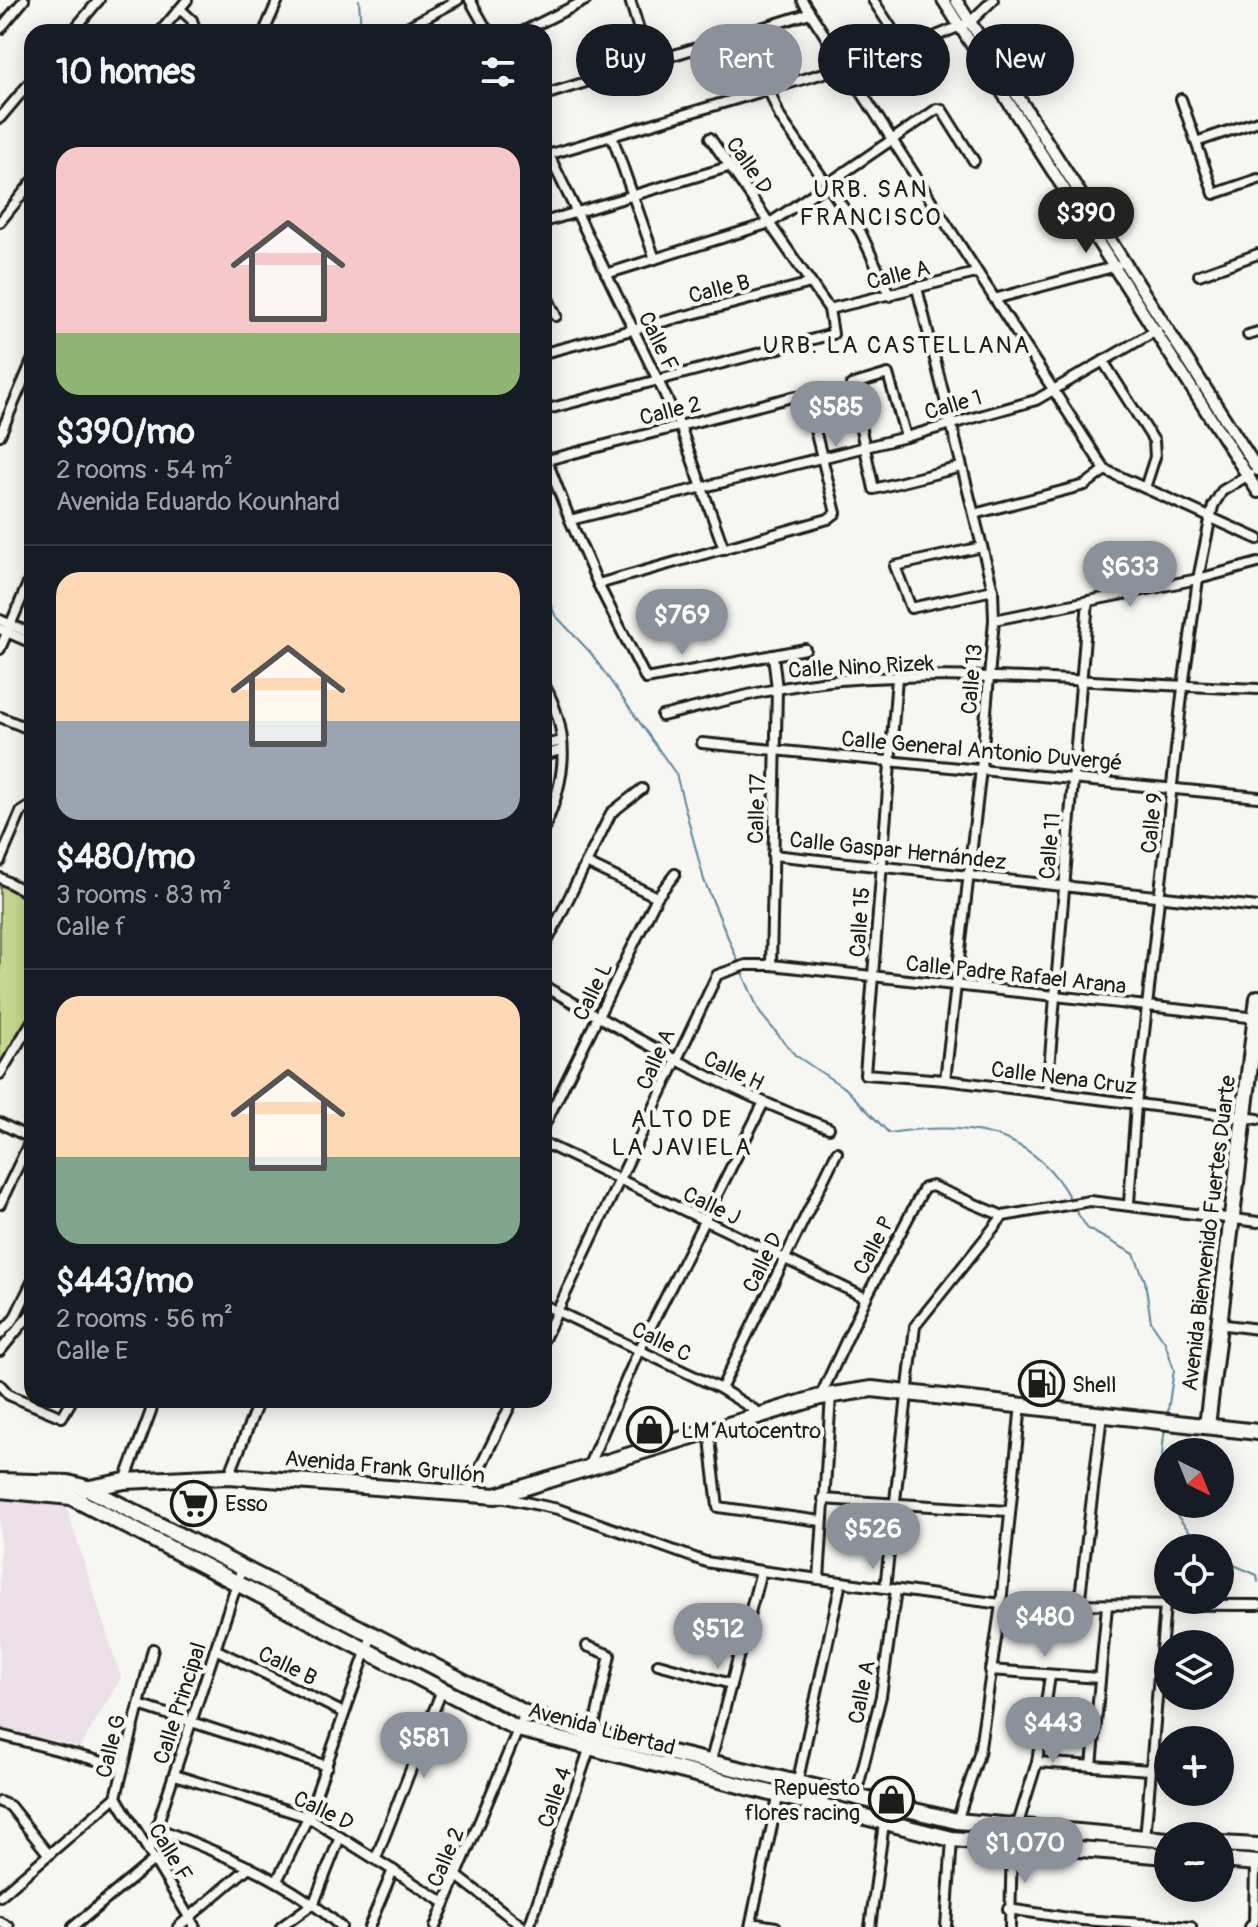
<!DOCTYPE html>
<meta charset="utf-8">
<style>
body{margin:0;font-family:Pangolin,sans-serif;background:#242831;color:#f1f3f6;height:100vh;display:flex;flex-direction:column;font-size:30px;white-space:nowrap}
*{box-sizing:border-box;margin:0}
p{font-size:26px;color:#9ea1a6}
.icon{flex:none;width:44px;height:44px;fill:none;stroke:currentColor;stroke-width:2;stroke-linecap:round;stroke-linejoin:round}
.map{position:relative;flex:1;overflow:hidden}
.side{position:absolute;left:24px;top:24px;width:528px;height:1384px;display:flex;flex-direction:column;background:#171b24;border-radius:24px;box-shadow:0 4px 20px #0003}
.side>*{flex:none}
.guide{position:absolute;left:576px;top:24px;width:562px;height:72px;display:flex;gap:16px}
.needle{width:52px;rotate:137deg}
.controls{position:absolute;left:1154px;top:1438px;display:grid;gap:16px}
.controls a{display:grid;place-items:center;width:80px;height:80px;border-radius:50%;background:#171b24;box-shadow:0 4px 20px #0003;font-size:40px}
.price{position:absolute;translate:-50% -68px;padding:0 18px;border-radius:28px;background:#8c9099;color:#fff;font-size:26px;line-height:52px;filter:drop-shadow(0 2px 4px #0008)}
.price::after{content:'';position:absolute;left:50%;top:48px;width:24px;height:18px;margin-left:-12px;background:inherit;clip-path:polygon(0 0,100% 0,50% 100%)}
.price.active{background:#222;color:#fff}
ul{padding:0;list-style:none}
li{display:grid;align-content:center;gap:16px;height:424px;padding:0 32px}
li+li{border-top:2px solid #363941}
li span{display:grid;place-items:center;height:248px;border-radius:24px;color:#555}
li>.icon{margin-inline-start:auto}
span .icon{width:144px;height:144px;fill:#fffc;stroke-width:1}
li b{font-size:34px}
h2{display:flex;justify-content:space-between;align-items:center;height:96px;padding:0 32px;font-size:34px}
.tag{padding:0 28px;border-radius:36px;background:#171b24;box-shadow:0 4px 20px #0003;font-size:28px;line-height:72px}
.tag.active{background:#8c9099;color:#fff}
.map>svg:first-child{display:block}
.built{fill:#ece0e9}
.garden{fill:#c4d98f;stroke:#707a56;stroke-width:2}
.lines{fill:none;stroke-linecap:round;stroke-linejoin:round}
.stream{stroke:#60879b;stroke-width:2}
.minor-casing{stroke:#1c1c1c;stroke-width:14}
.tertiary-casing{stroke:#1c1c1c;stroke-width:16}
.primary-casing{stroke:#1c1c1c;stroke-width:20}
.minor{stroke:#f6f6f2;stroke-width:8}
.tertiary{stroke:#f6f6f2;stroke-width:10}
.primary{stroke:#f6f6f2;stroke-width:14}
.labels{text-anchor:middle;stroke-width:8;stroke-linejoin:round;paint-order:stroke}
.street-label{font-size:22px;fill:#1c1c1c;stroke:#f6f6f2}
.poi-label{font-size:22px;fill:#1c1c1c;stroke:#f6f6f2;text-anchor:start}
.neighbourhood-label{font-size:24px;letter-spacing:2px;fill:#1c1c1c;stroke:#f6f6f2}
</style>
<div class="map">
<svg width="1258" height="1927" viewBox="0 0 1258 1927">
<rect width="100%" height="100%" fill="#f6f6f2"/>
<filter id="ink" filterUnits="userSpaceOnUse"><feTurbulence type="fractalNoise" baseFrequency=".0125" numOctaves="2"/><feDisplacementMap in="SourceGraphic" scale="16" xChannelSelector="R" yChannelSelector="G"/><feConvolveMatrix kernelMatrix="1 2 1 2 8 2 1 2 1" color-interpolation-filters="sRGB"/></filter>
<g filter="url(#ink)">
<!-- built -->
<polygon class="built" points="0,1501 66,1506 121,1678 80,1747 0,1728"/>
<!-- garden -->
<polygon class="garden" points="0,880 32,896 32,1021 0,1074"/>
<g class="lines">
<!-- stream -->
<g class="stream">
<polyline points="359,0 361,32"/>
<polyline points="544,589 555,615 590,652 676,774 704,880 740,966"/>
<path d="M742,972L760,1013L795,1055L846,1089L889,1133C961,1122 1030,1126 1069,1197"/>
<polyline points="1076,1211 1088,1229 1134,1254 1145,1281 1151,1322 1165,1342 1174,1370 1167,1417"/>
<path d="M1165,1428C1157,1484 1163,1510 1207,1548"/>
<polyline points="1220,1559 1257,1575 1258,1582"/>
</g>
<defs>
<g id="minor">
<polyline points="470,0 488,32"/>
<polyline points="630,0 649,63"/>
<polyline points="802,0 1105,470 1258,539"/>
<polyline points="873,0 905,49"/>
<polyline points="180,9 192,20 196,32"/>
<polyline points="0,29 24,0"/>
<polyline points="400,31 458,0"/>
<polyline points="72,32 99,0"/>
<polyline points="160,32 187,0"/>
<polyline points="264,32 278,0"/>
<polyline points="522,32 586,0"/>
<polyline points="769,90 780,117 861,233 890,296"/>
<polyline points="544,95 810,13"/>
<polyline points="1181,99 1196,142"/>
<polyline points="0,118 32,80"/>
<polyline points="1258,121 1196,142 1214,194 1258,179"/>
<polyline points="612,136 655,259"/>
<polyline points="549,155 680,426 724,549"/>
<polyline points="544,156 905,49 970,22 993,0"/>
<polyline points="0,222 32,182"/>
<polyline points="544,222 728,167"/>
<polyline points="606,274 770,223 937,109 942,110 974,161"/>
<polyline points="1199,275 1258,254"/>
<polyline points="917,288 993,590 994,620 981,769 945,1080"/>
<polyline points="544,290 556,316"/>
<polyline points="994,299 1117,266"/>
<polyline points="829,309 976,273"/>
<polyline points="1248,335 1258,332"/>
<polyline points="544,353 811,283"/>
<polyline points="1103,361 1154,441 1155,457 1145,488"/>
<polyline points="544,410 833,334 829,309 710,138"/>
<polyline points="0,435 32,361"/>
<polyline points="906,437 888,374 851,385 874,489 961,467"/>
<polyline points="544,453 570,520"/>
<polyline points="547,460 796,396 808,402 836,513 828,519 598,584"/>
<polyline points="974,514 1085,485 1105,470"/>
<polyline points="982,547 895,566 911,608 993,590"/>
<polyline points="0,620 32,634"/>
<polyline points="994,620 1198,579 1258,563"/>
<polyline points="0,629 32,643"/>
<polyline points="0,649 32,574"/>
<polyline points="805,649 646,679 598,584 570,520 906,437 1036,400 1157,330"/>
<polyline points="897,678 865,1074 945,1080 1258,1119"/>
<path d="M544,684C571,734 567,777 544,829"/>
<path d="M662,716C721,702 779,685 840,680C979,669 1119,685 1258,689"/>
<polyline points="0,717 32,730"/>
<polyline points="702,743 1258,797"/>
<polyline points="544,745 562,741"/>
<polyline points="544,755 561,750"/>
<polyline points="773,855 1258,907"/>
<polyline points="0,861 21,812 32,805"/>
<polyline points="586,863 657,897"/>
<polyline points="0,878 32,895"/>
<polyline points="544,948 611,813 642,789"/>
<polyline points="771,965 777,689 773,655"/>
<path d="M544,986C637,1039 728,1092 829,1128"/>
<polyline points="0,1074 32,1021"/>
<polyline points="1047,1093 1088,601"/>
<polyline points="0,1123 32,1139"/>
<polyline points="544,1126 657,897 675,874"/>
<polyline points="544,1143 866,1298"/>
<polyline points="1129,1203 1136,1104 1183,687 1198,579 1213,506 1222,491 1250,474"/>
<polyline points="0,1204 32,1137"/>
<polyline points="1003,1216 1090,1201 1258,1222"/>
<polyline points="544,1305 721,1389 761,1414"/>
<polyline points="1218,1324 1258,1329"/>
<polyline points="0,1334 14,1319 32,1282"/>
<polyline points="544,1339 717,975 746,965 771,965 1257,1018"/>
<polyline points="0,1351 32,1312"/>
<polyline points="0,1385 9,1395 62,1417 72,1400"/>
<polyline points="721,1389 837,1152"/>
<polyline points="820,1397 866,1298 924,1188 932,1186 1003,1216"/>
<polyline points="709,1430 718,1507 821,1521"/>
<polyline points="588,1467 639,1350 763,1104"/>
<polyline points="229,1476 259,1400"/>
<polyline points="125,1481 155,1400"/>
<polyline points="468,1492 513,1400"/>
<polyline points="500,1497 558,1509 706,1562 761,1571 1001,1604 1258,1605"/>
<polyline points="823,1499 1008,1511"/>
<polyline points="819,1579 831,1396"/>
<polyline points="885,1588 915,1326 1003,1216"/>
<polyline points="1079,1605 1102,1415"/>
<polyline points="215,1649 344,1713"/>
<polyline points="658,1664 731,1684"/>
<polyline points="990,1670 1099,1678"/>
<polyline points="139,1705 327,1766"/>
<polyline points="0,1735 122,1767"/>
<polyline points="1037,1762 1150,1770"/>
<polyline points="710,1764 761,1571"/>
<polyline points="1092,1766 1107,1606"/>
<polyline points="175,1775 308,1817 445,1903"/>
<polyline points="797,1784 841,1582"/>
<polyline points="116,1797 195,1927"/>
<polyline points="855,1799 881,1696 896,1590"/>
<polyline points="0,1802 10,1806 49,1855"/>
<polyline points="957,1821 979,1754 1001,1604 1021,1404"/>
<path d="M157,1828C222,1854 288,1879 341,1927"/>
<polyline points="1145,1839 1165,1605"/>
<polyline points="149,1850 242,1568"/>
<polyline points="376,1858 442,1690"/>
<polyline points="457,1876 523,1927"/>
<polyline points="277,1881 308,1817 372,1635"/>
<polyline points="0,1896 116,1797 153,1649"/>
<polyline points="1008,1909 1082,1920 1191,1927"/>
<polyline points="0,1922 9,1927"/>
<polyline points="751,1923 776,1927"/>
<polyline points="73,1927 155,1859"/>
<polyline points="178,1927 249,1867"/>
<polyline points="281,1927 314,1903 340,1837"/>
<polyline points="369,1927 393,1870"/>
<polyline points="435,1927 525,1713"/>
<polyline points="529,1927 589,1750 610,1655 587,1646"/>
<polyline points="750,1927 778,1798"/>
<polyline points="870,1927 884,1823 907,1812"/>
<polyline points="946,1927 952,1839"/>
<polyline points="1010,1927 1012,1843 1037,1762 1050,1676"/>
<polyline points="1250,1927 1254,1922 1255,1863"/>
</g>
<g id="tertiary">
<polyline points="943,0 1258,492"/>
<polyline points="956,0 1258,470"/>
</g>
<g id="primary">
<polyline points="1207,1426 1258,998"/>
<polyline points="0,1481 68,1483 87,1488 525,1713 592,1734 957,1821 1168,1840"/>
<polyline points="85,1489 125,1481 229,1476 496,1496 820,1397 872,1389 1258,1432"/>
<polyline points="0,1490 71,1497 518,1729 952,1839 1168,1856"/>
<polyline points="1220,1844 1258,1846"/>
<polyline points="1220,1860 1258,1863"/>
</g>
</defs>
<!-- minor casing -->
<use href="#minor" class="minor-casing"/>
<!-- tertiary casing -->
<use href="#tertiary" class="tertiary-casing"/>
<!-- primary casing -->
<use href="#primary" class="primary-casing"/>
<!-- minor -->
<use href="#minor" class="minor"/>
<!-- tertiary -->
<use href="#tertiary" class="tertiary"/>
<!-- primary -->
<use href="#primary" class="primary"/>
</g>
</g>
<!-- icons -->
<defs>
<symbol id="fuel-ring" viewBox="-11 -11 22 22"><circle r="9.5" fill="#f6f6f2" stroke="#1c1c1c" stroke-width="1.5"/><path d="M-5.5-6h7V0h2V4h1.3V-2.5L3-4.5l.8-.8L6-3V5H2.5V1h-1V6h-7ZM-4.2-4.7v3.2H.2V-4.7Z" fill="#1c1c1c"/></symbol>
<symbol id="shop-ring" viewBox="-11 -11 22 22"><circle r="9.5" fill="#f6f6f2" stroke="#1c1c1c" stroke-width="1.5"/><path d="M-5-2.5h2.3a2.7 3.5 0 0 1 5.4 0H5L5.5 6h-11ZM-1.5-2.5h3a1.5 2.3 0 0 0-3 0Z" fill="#1c1c1c"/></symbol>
<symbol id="supermarket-ring" viewBox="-11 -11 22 22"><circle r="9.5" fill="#f6f6f2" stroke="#1c1c1c" stroke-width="1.5"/><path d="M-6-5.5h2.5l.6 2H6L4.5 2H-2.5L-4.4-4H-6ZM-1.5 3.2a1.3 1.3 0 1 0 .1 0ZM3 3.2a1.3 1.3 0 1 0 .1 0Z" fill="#1c1c1c"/></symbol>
</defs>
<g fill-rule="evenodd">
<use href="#fuel-ring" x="1016" y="1358" width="51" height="51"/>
<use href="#shop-ring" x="624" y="1404" width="51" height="51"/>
<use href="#supermarket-ring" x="168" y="1478" width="51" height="51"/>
<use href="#shop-ring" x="866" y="1774" width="51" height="51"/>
</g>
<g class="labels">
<!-- street labels -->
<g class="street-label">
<text transform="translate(750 165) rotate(55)" y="8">Calle D</text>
<text transform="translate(898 274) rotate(-14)" y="8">Calle A</text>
<text transform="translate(719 288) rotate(-14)" y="8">Calle B</text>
<text transform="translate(659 341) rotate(64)" y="8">Calle F</text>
<text transform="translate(953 404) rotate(-16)" y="8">Calle 1</text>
<text transform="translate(670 410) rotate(-14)" y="8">Calle 2</text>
<text transform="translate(861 666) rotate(-3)" y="8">Calle Nino Rizek</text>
<text transform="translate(971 679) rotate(-85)" y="8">Calle 13</text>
<text transform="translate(982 750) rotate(5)" y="8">Calle General Antonio Duvergé</text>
<text transform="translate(756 809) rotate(-88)" y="8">Calle 17</text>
<text transform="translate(1151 823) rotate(-84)" y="8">Calle 9</text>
<text transform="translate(1049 846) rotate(-85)" y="8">Calle 11</text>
<text transform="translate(898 850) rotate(6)" y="8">Calle Gaspar Hernández</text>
<text transform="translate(859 922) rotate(-86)" y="8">Calle 15</text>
<text transform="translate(1016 974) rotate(6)" y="8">Calle Padre Rafael Arana</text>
<text transform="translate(592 991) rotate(-64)" y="8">Calle L</text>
<text transform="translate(655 1059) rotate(-66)" y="8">Calle A</text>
<text transform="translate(734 1070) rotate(26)" y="8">Calle H</text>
<text transform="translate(1064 1077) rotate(7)" y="8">Calle Nena Cruz</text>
<text transform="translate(712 1205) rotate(26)" y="8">Calle J</text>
<text transform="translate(1208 1233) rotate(-83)" y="8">Avenida Bienvenido Fuertes Duarte</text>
<text transform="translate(873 1245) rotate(-62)" y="8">Calle P</text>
<text transform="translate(762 1262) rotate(-64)" y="8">Calle D</text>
<text transform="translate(662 1341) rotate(26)" y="8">Calle C</text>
<text transform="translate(385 1466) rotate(5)" y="8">Avenida Frank Grullón</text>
<text transform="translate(288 1665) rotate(26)" y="8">Calle B</text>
<text transform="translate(861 1692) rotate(-79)" y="8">Calle A</text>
<text transform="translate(179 1703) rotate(-72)" y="8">Calle Principal</text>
<text transform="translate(602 1728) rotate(15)" y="8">Avenida Libertad</text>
<text transform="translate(110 1746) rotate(-76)" y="8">Calle G</text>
<text transform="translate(554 1797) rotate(-71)" y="8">Calle 4</text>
<text transform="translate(324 1810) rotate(26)" y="8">Calle D</text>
<text transform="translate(171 1852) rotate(59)" y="8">Calle F</text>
<text transform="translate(445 1857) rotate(-67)" y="8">Calle 2</text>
</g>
<!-- poi labels -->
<g class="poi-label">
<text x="1072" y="1392">Shell</text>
<text x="681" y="1438">LM Autocentro</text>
<text x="225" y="1511">Esso</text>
<text x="860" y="1795" text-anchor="end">Repuesto<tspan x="860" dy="25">flores racing</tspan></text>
</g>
<!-- neighbourhood labels -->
<g class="neighbourhood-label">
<text x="871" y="197">URB. SAN<tspan x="871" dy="28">FRANCISCO</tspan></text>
<text x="897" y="353">URB. LA CASTELLANA</text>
<text x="682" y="1127">ALTO DE<tspan x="682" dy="28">LA JAVIELA</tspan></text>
</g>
</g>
</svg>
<div class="controls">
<a><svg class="needle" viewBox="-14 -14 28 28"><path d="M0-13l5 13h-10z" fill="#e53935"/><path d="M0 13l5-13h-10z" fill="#9ea1a6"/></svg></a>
<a><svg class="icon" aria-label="locate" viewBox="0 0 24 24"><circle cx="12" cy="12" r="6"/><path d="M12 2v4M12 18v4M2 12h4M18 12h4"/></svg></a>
<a><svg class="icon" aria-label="layers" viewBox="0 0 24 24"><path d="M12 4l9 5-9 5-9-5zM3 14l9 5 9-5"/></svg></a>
<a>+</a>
<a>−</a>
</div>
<b class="price active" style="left:1086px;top:255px">$390</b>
<b class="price" style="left:836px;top:449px">$585</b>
<b class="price" style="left:1130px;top:609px">$633</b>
<b class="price" style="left:682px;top:657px">$769</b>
<b class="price" style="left:873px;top:1571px">$526</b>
<b class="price" style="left:1045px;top:1659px">$480</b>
<b class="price" style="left:718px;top:1671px">$512</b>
<b class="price" style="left:1053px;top:1765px">$443</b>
<b class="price" style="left:424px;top:1780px">$581</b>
<b class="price" style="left:1025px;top:1885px">$1,070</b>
<div class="guide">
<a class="tag">Buy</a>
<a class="tag active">Rent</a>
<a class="tag">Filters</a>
<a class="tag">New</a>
</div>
<section class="side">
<h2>10 homes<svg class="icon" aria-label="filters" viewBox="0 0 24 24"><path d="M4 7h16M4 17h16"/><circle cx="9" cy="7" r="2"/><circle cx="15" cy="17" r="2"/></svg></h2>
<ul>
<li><span style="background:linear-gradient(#f6c9c9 75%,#8fb573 0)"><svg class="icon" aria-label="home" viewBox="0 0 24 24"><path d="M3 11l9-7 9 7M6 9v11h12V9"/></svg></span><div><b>$390/mo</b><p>2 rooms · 54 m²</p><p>Avenida Eduardo Kounhard</p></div></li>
<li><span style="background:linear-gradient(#ffd9b3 60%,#9aa5b1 0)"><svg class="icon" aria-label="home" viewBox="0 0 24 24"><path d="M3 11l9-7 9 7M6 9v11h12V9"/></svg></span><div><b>$480/mo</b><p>3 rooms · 83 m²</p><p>Calle f</p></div></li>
<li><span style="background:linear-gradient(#ffd9b3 65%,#7fa58c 0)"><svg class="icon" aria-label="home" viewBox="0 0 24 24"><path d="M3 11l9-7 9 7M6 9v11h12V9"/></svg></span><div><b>$443/mo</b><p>2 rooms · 56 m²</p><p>Calle E</p></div></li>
</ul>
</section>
</div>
